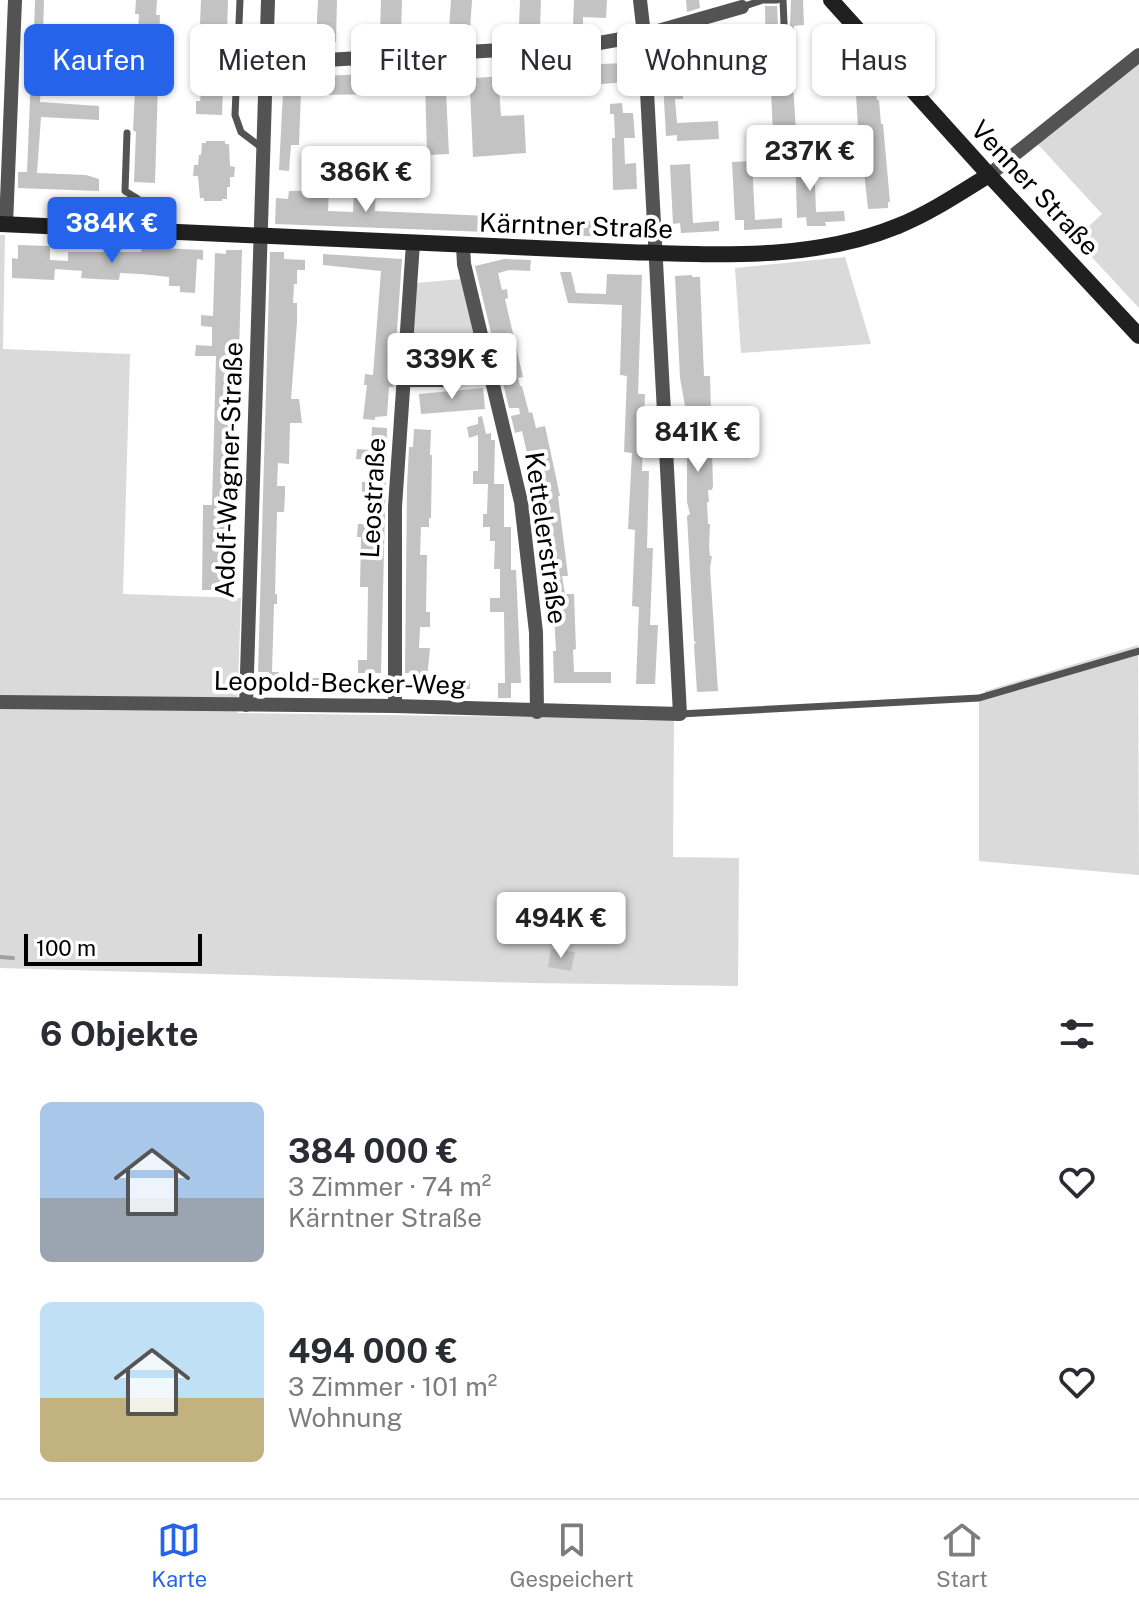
<!DOCTYPE html>
<html lang="de">
<meta charset="utf-8">
<style>
body{margin:0;font-family:"Public Sans",sans-serif;background:#f7f7f7;color:#2b2b33;height:100vh;display:flex;flex-direction:column;font-size:30px;white-space:nowrap}
*{box-sizing:border-box;margin:0}
p{font-size:26px;color:#7c7c81}
.icon{flex:none;width:44px;height:44px;fill:none;stroke:currentColor;stroke-width:2;stroke-linecap:round;stroke-linejoin:round}
.map{position:relative;height:986px;overflow:hidden}
.sheet{display:flex;flex-direction:column;background:#fff;flex:1}
.sheet>*{flex:none}
.hud{position:absolute;left:24px;top:24px;width:1092px;height:72px;display:flex;gap:16px}
.scale{position:absolute;left:24px;bottom:20px;width:178px;box-sizing:border-box;padding-left:8px;border:4px solid #000;border-top:0;font-size:22px;line-height:28px;white-space:nowrap;color:#000;-webkit-text-stroke:6px #fff;paint-order:stroke}
.price{position:absolute;translate:-50% -68px;padding:0 18px;border-radius:8px;background:#fff;color:#222;font-size:26px;line-height:52px;filter:drop-shadow(0 2px 4px #0008)}
.price::after{content:'';position:absolute;left:50%;top:48px;width:24px;height:18px;margin-left:-12px;background:inherit;clip-path:polygon(0 0,100% 0,50% 100%)}
.price.active{background:#2563eb;color:#fff}
ul{padding:0;list-style:none}
li{display:flex;align-items:center;gap:24px;height:200px;padding:0 40px}
li span{display:grid;place-items:center;flex:none;width:224px;height:160px;border-radius:12px;color:#555}
li>.icon{margin-inline-start:auto}
span .icon{width:96px;height:96px;fill:#fffc;stroke-width:1}
li b{font-size:34px}
h2{display:flex;justify-content:space-between;align-items:center;height:96px;padding:0 40px;font-size:34px}
.pill{padding:0 28px;border-radius:12px;background:#fff;box-shadow:0 2px 6px #0004;font-size:28px;line-height:72px}
.pill.active{background:#2563eb;color:#fff}
.tabs{display:flex;justify-content:space-around;align-items:center;height:112px;border-top:2px solid #e1e1e2;background:#fff;font-size:22px;color:#7c7c81}
.tabs a{display:grid;justify-items:center;gap:4px}
.tabs .active{color:#2563eb}
.map>svg:first-child{display:block}
.green{fill:#dadada}
.lines{fill:none;stroke-linecap:round;stroke-linejoin:round}
.stream{stroke:#a1a1a1;stroke-width:4}
.building{fill:#c3c3c3}
.lane{stroke:#535353;stroke-width:7}
.street{stroke:#535353;stroke-width:14}
.secondary{stroke:#202020;stroke-width:16}
.labels{text-anchor:middle;stroke-width:8;stroke-linejoin:round;paint-order:stroke}
.street-label{font-size:26px;fill:#000;stroke:#fff}
</style>
<div class="map">
<svg width="1139" height="986" viewBox="0 0 1139 986">
<rect width="100%" height="100%" fill="#fff"/>
<!-- green -->
<g class="green">
<polygon points="1139,59 1139,308 1075,239 1102,214 1035,141"/>
<polygon points="0,235 5,235 3,349 130,354 123,594 241,598 237,713 674,719 673,857 739,858 738,986 531,983 0,968"/>
<polygon points="845,257 871,344 741,353 735,268"/>
<polygon points="462,279 483,367 448,371 412,370 416,283"/>
<polygon points="1138,645 1139,875 979,861 979,698 984,696 985,691"/>
</g>
<g class="lines">
<!-- stream -->
<polyline class="stream" points="0,957 13,958"/>
</g>
<!-- building -->
<g class="building">
<polygon points="35,0 44,0 43,34 90,36 95,31 104,31 103,52 42,49 40,102 99,106 99,120 41,117 37,173 86,175 99,179 99,191 18,188 18,172 27,172 32,49 28,48 29,34 32,34 34,30"/>
<polygon points="136,0 157,0 156,15 160,15 155,183 134,182 136,132 133,130 139,14 135,14"/>
<polygon points="201,0 228,0 226,60 222,64 222,73 215,79 223,87 222,115 196,114 196,101 200,101 202,79 199,78 199,46"/>
<polygon points="318,0 337,0 336,42 316,41"/>
<polygon points="381,0 402,0 401,34 380,34"/>
<polygon points="451,0 472,0 470,30 449,30"/>
<polygon points="520,0 541,0 540,27 519,26"/>
<polygon points="574,0 607,0 606,18 583,17 583,24 573,24"/>
<polygon points="686,0 699,0 700,8 687,12"/>
<polygon points="791,0 803,0 804,25 794,26 794,36 788,36 789,68 792,68 796,132 773,134 770,69 766,69 765,6 777,6 778,26 785,29 790,25"/>
<polygon points="688,33 688,46 685,46 685,91 683,91 683,99 675,99 677,123 718,121 719,139 677,141 677,135 666,136 661,46 671,46 670,38"/>
<polygon points="627,63 628,82 588,85 589,90 518,93 518,85 499,87 501,116 524,115 526,153 473,157 470,90 446,91 449,154 427,155 425,81 600,70 600,64"/>
<polygon points="405,72 406,94 304,95 303,77"/>
<polygon points="283,92 301,92 299,145 291,145 289,171 279,170"/>
<polygon points="876,94 877,100 879,100 881,124 883,124 890,202 888,202 888,208 868,209 861,143 859,143 856,95"/>
<polygon points="622,103 623,113 633,113 635,138 624,138 625,164 636,163 637,189 613,190 612,138 615,138 614,114 610,114 610,104"/>
<polygon points="206,141 225,141 225,144 229,144 230,166 235,167 234,177 230,177 230,187 227,187 227,199 222,199 222,201 204,201 204,198 200,198 198,176 193,176 194,165 198,165 199,155 201,155 202,143 206,143"/>
<polygon points="806,147 807,159 814,158 816,212 844,211 845,221 825,222 826,226 807,226 806,217 797,218 795,148"/>
<polygon points="752,161 755,220 782,218 782,228 744,230 744,220 735,220 732,162"/>
<polygon points="690,164 693,223 719,221 719,231 681,233 680,223 673,224 670,165"/>
<polygon points="359,186 376,186 375,211 488,216 488,232 275,224 276,198 288,199 289,191 329,190 328,211 353,212 354,188 359,188"/>
<polygon points="506,217 637,223 636,238 506,233"/>
<polygon points="18,245 50,246 50,260 68,261 68,252 141,252 142,247 203,250 203,260 197,259 195,293 180,292 180,286 169,286 169,277 141,274 120,273 119,280 95,279 81,278 82,271 55,269 54,280 12,278 12,258 18,259"/>
<polygon points="226,250 242,250 239,352 231,352 224,590 202,590 203,505 212,505 216,356 195,356 196,345 212,346 212,327 201,326 201,315 213,316 215,253 226,254"/>
<polygon points="270,252 284,252 284,259 305,260 305,270 297,270 297,284 294,284 293,303 297,303 297,322 291,399 299,399 302,423 290,423 289,464 278,463 277,486 285,486 285,495 284,512 277,512 275,594 277,594 277,604 274,604 272,672 270,672 279,672 279,677 320,678 320,688 269,687 269,672 258,672"/>
<polygon points="323,254 402,259 393,387 389,387 387,416 375,417 375,420 363,419 367,385 364,385 365,374 373,375 381,271 323,265"/>
<polygon points="504,259 531,260 530,271 509,270 498,273 502,290 507,289 508,298 505,299 523,377 518,378 520,386 522,386 529,413 532,412 536,428 545,426 560,496 558,496 568,576 562,576 565,594 574,594 576,649 573,650 574,672 611,672 611,683 554,683 553,651 556,651 552,578 548,578 538,501 522,431 515,433 511,416 520,414 519,408 509,408 475,266"/>
<polygon points="560,272 571,272 576,293 606,294 607,274 642,275 638,394 645,394 642,471 649,471 647,548 653,548 650,625 658,625 655,684 636,684 639,607 632,606 635,530 628,529 632,453 624,452 627,376 620,375 622,305 568,303"/>
<polygon points="692,275 692,277 700,277 704,376 710,376 713,486 712,490 708,490 709,502 707,502 708,524 710,524 709,546 710,556 712,556 710,568 718,691 697,692 694,645 696,642 694,641 687,516 690,514 687,502 687,417 680,378 675,276"/>
<polygon points="483,388 485,409 421,414 419,394"/>
<polygon points="482,416 486,434 491,433 491,440 495,440 494,484 473,484 473,471 478,471 478,435 469,438 467,427 478,424 478,417"/>
<polygon points="372,427 387,428 381,673 358,673 358,660 367,660 368,587 360,587 361,537 357,537 358,524 368,524 369,496 362,495 362,482 369,482 370,460 356,459 357,449 371,450"/>
<polygon points="414,429 431,430 430,455 432,455 431,518 429,518 429,527 421,527 420,555 427,555 426,612 430,612 430,627 420,627 419,648 430,648 427,679 470,680 470,689 419,689 420,679 416,679 416,674 405,673 407,487 409,447 413,447"/>
<polygon points="488,484 504,484 504,527 511,527 511,570 516,570 521,683 511,683 511,698 498,698 498,683 505,683 504,612 490,612 490,598 500,598 500,569 494,569 495,541 490,541 490,527 483,527 483,514 487,514"/>
<polygon points="320,684 332,685 332,695 320,695"/>
<polygon points="551,949 575,952 571,971 548,967"/>
</g>
<g class="lines">
<!-- lane -->
<g class="lane">
<polyline points="240,0 235,115 241,132 262,148"/>
<polyline points="783,0 784,23"/>
<polyline points="742,7 763,0 777,0"/>
<polyline points="127,133 125,191 138,199 137,229"/>
<polyline points="680,714 979,698 1139,651"/>
</g>
<!-- street -->
<g class="street">
<polyline points="267,60 308,61 588,45 644,35 742,7"/>
<polyline points="989,175 1139,55"/>
<polyline points="6,225 15,0"/>
<polyline points="463,246 464,264 521,502 536,632 537,712"/>
<polyline points="404,380 443,380 491,374"/>
<polyline points="0,702 395,706 680,714 644,35 640,0"/>
<polyline points="246,705 268,0"/>
<polyline points="395,706 395,507 413,243"/>
</g>
<!-- secondary -->
<g class="secondary">
<polyline points="831,0 989,175 1139,336"/>
<path d="M0,224L626,252C717,255 812,261 898,226C930,213 960,193 989,175"/>
</g>
</g>
<g class="labels">
<!-- street labels -->
<g class="street-label">
<text transform="translate(1035 188) rotate(47)" y="9">Venner Straße</text>
<text transform="translate(576 226) rotate(2)" y="9">Kärntner Straße</text>
<text transform="translate(229 470) rotate(-88)" y="9">Adolf-Wagner-Straße</text>
<text transform="translate(373 498) rotate(-87)" y="9">Leostraße</text>
<text transform="translate(546 538) rotate(82)" y="9">Kettelerstraße</text>
<text transform="translate(340 683) rotate(1)" y="9">Leopold-Becker-Weg</text>
</g>
</g>
</svg>
<div class="scale">100 m</div>
<b class="price" style="left:810px;top:193px">237K €</b>
<b class="price" style="left:366px;top:214px">386K €</b>
<b class="price active" style="left:112px;top:265px">384K €</b>
<b class="price" style="left:452px;top:401px">339K €</b>
<b class="price" style="left:698px;top:474px">841K €</b>
<b class="price" style="left:561px;top:960px">494K €</b>
<div class="hud">
<a class="pill active">Kaufen</a>
<a class="pill">Mieten</a>
<a class="pill">Filter</a>
<a class="pill">Neu</a>
<a class="pill">Wohnung</a>
<a class="pill">Haus</a>
</div>
</div>
<section class="sheet">
<h2>6 Objekte<svg class="icon" aria-label="filters" viewBox="0 0 24 24"><path d="M4 7h16M4 17h16"/><circle cx="9" cy="7" r="2"/><circle cx="15" cy="17" r="2"/></svg></h2>
<ul>
<li><span style="background:linear-gradient(#a9c7e8 60%,#9aa5b1 0)"><svg class="icon" aria-label="home" viewBox="0 0 24 24"><path d="M3 11l9-7 9 7M6 9v11h12V9"/></svg></span><div><b>384 000 €</b><p>3 Zimmer · 74 m²</p><p>Kärntner Straße</p></div><svg class="icon" aria-label="heart" viewBox="0 0 24 24"><path d="M12 20l-8-8c-3-5 5-10 8-4 3-6 11-1 8 4z"/></svg></li>
<li><span style="background:linear-gradient(#bfe0f5 60%,#c2b280 0)"><svg class="icon" aria-label="home" viewBox="0 0 24 24"><path d="M3 11l9-7 9 7M6 9v11h12V9"/></svg></span><div><b>494 000 €</b><p>3 Zimmer · 101 m²</p><p>Wohnung</p></div><svg class="icon" aria-label="heart" viewBox="0 0 24 24"><path d="M12 20l-8-8c-3-5 5-10 8-4 3-6 11-1 8 4z"/></svg></li>
</ul>
</section>
<nav class="tabs">
<a class="active"><svg class="icon" aria-label="map" viewBox="0 0 24 24"><path d="M3 6l6-2 6 2 6-2v14l-6 2-6-2-6 2zM9 4v14M15 6v14"/></svg>Karte</a>
<a><svg class="icon" aria-label="saved" viewBox="0 0 24 24"><path d="M7 4h10v16l-5-4-5 4z"/></svg>Gespeichert</a>
<a><svg class="icon" aria-label="home" viewBox="0 0 24 24"><path d="M3 11l9-7 9 7M6 9v11h12V9"/></svg>Start</a>
</nav>
